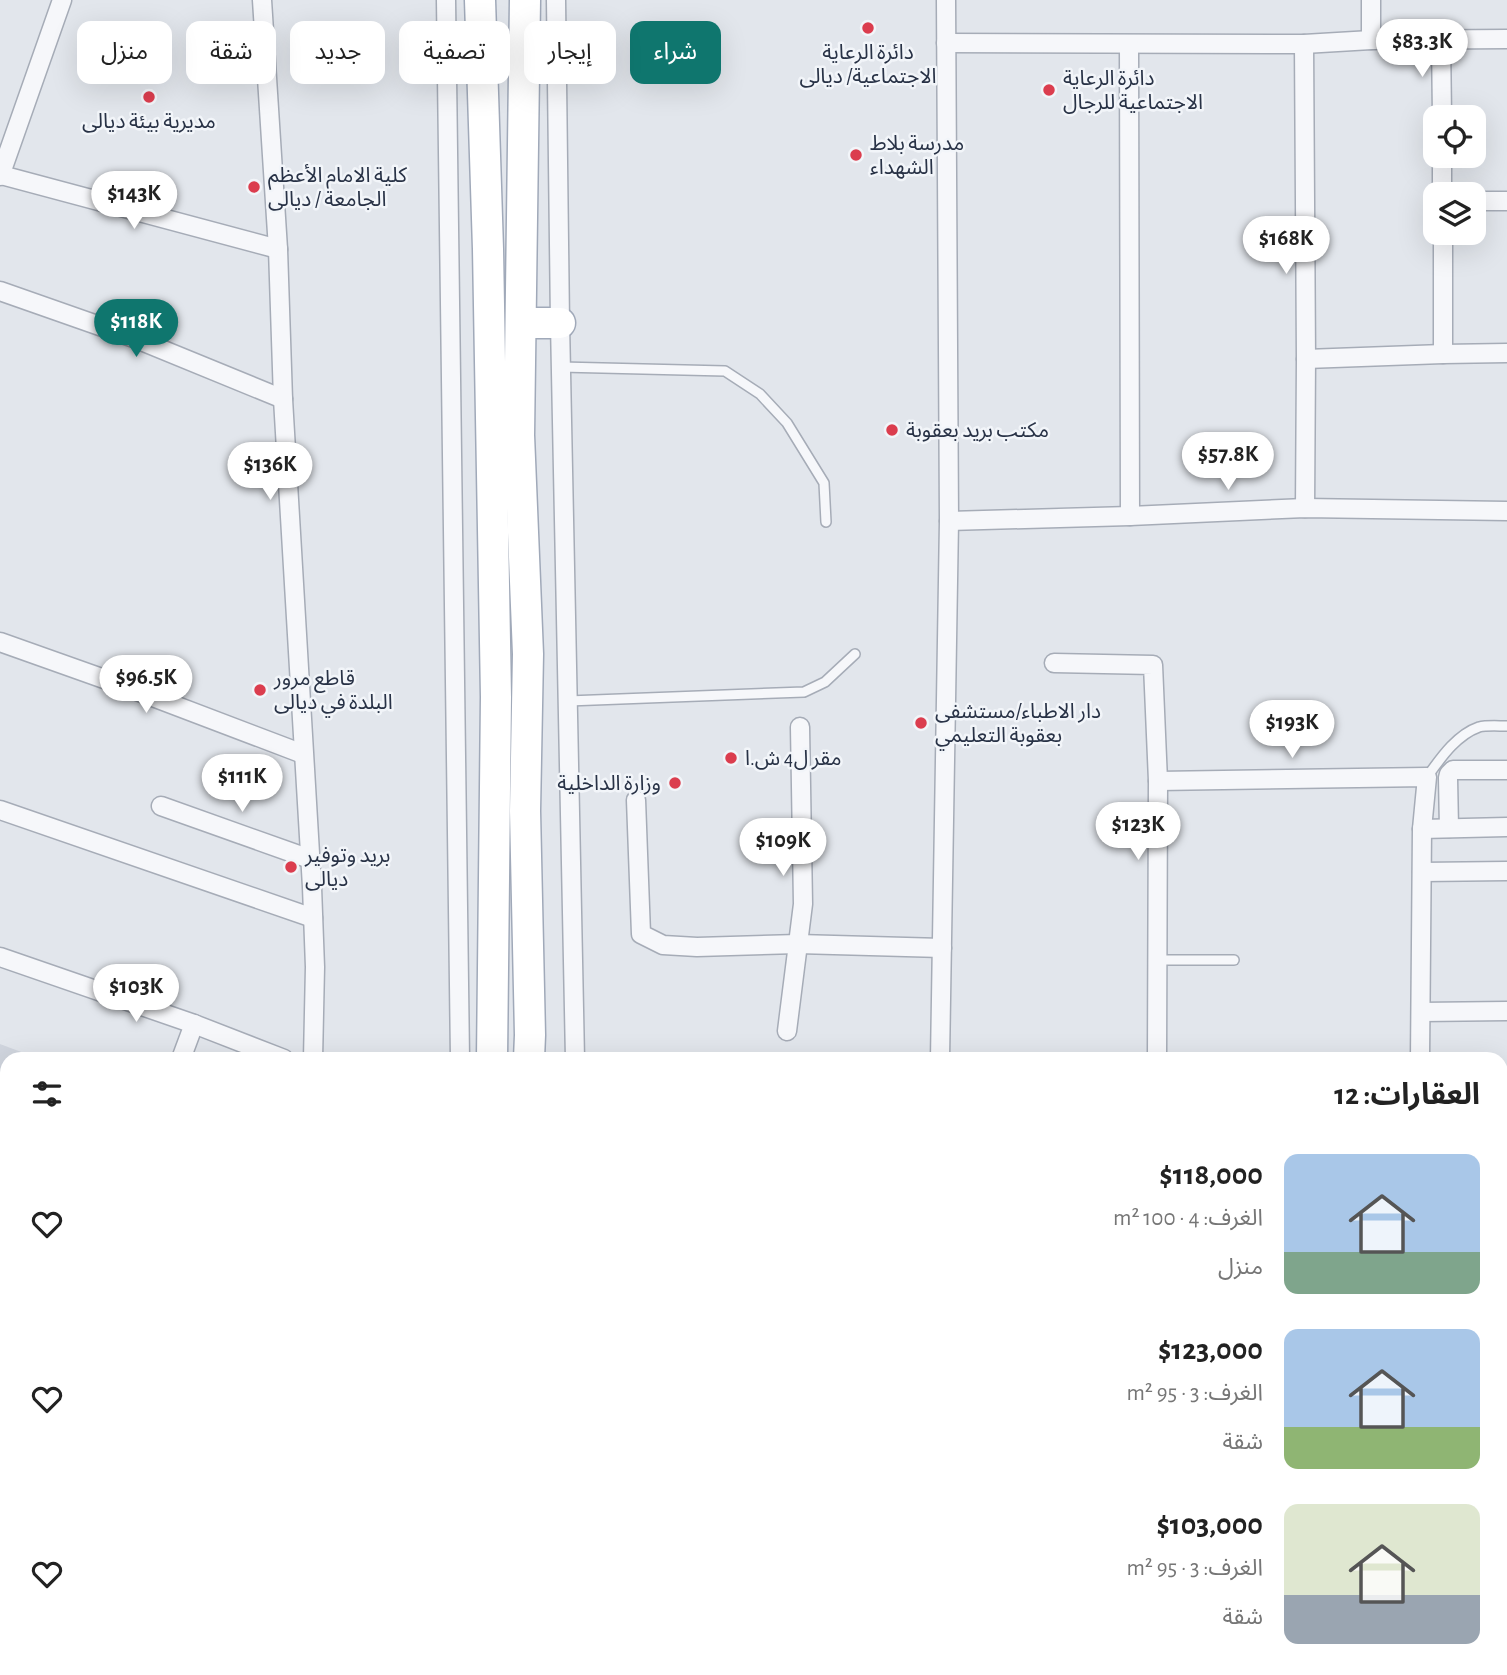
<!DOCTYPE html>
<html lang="ar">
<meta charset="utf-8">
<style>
body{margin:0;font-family:"Alegreya Sans","Noto Sans Arabic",sans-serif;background:#f2f2f2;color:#222;direction:rtl;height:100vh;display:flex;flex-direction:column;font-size:26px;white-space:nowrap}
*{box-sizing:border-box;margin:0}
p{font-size:23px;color:#767676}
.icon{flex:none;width:38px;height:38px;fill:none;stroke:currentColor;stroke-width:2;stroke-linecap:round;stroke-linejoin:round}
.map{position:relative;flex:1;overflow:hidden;direction:ltr}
.details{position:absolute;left:0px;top:1052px;width:1508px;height:625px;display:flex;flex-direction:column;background:#fff;border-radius:21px 21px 0 0;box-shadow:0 7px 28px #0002;direction:rtl}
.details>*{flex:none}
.top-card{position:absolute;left:21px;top:21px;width:700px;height:63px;direction:rtl;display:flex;gap:14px}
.tools{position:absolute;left:1423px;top:105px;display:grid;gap:14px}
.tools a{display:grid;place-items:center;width:63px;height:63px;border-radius:14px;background:#fff;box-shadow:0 7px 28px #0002;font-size:35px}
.price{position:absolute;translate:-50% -60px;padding:0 16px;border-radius:24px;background:#fff;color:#222;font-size:23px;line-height:46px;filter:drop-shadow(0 2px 4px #0008)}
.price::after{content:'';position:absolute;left:50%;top:42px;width:21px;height:16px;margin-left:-10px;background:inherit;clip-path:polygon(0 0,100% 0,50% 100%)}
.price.on{background:#0f766e;color:#fff}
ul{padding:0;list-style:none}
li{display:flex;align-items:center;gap:21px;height:175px;padding:0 28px}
li span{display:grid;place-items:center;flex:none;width:196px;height:140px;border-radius:14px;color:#555}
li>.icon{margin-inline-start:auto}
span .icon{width:84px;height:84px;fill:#fffc;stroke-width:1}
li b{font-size:30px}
h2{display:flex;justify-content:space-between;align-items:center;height:84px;padding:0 28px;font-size:30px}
.pill{padding:0 24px;border-radius:14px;background:#fff;box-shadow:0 7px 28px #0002;font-size:24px;line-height:63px}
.pill.on{background:#0f766e;color:#fff}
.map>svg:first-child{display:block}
.built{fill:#d0d5de}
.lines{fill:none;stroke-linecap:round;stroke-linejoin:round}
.service-casing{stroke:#a6acb7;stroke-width:12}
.minor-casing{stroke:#a6acb7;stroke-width:21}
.tertiary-casing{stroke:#a6acb7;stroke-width:26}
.primary-casing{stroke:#a0a9b9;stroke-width:33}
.service{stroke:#f6f7fa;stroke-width:9}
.minor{stroke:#f6f7fa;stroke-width:18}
.tertiary{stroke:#f6f7fa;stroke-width:23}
.primary{stroke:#fff;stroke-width:30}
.poi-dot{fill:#db3d4e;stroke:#f2f5f9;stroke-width:2.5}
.labels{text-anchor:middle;stroke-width:5;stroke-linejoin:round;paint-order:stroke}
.poi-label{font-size:21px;fill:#283246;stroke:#f2f5f9;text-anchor:start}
</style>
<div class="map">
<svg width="1507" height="1675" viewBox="0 0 1507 1675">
<rect width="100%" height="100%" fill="#e2e6ec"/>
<!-- built -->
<polygon class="built" points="0,1044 40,1059 7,1059 7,1352 0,1372"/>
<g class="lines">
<defs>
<g id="service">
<polyline points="561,367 725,371 760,394 787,423 824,483 826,522"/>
<polyline points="568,701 804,692 825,682 855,654"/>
<path d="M1427,777C1440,759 1456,735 1479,727C1487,725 1498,726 1507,726"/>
<polyline points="1157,960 1234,960"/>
</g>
<g id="minor">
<polyline points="262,0 278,249 283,399 312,887 315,967 313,1059"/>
<polyline points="446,0 460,1059"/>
<polyline points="556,0 560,323 575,1059"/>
<polyline points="1371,40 1371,0"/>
<polyline points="1441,40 1442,117"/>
<polyline points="946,43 1304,44 1371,40 1507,39"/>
<polyline points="1304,44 1306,359 1305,508"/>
<polyline points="1129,45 1130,516"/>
<polyline points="1442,156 1442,194"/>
<polyline points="1,175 278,249"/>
<polyline points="0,176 62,0"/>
<polyline points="1474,201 1507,201"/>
<polyline points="1443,233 1443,354"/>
<polyline points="0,291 134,338 283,399"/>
<polyline points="1306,359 1443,354 1507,353"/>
<polyline points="949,521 1130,516 1305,508 1507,511"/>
<polyline points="0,642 124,686 303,754"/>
<polyline points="1054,663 1153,665 1158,781 1157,1059"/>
<polyline points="1158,781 1427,777 1422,829 1420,1059"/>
<polyline points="636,800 641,934 663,945 697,947 798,944 942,948"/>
<polyline points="161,806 310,859"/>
<polyline points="0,810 313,918"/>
<polyline points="1449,828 1448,778 1449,774 1453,770 1507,770"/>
<polyline points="1422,829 1507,827"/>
<polyline points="1422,872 1507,871"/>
<polyline points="0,957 194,1024 284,1059"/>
<polyline points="1421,1012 1507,1011"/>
<polyline points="787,1031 803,904 800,727"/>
<polyline points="181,1059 194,1024"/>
<polyline points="940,1059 949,521 946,0"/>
<polyline points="1502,1185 1507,1185"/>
<polyline points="1502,1449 1507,1449"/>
<polyline points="1502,1568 1507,1570"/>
<polyline points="0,1670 13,1675"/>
<polyline points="1391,1670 1406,1675"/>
<polyline points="206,1675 207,1670"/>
<polyline points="765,1675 766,1670"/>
<polyline points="1130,1675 1131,1670"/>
</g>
<g id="tertiary">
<polyline points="1502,1291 1507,1291"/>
<polyline points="1502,1327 1507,1327"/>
<polyline points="0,1476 7,1479"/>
<polyline points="0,1525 7,1528"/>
</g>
<g id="primary">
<polyline points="480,0 488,249 496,697 492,1059"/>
<polyline points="525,0 519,435 528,654 525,811 530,1035 529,1059"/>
<polyline points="521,323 560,323"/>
<polyline points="346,1670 350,1675"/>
<polyline points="439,1670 441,1675"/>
<polyline points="518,1670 519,1671"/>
<polyline points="398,1675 400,1670"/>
<polyline points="464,1675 465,1670"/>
</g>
</defs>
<!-- service casing -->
<use href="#service" class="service-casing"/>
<!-- minor casing -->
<use href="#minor" class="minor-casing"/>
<!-- tertiary casing -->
<use href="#tertiary" class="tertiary-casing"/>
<!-- primary casing -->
<use href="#primary" class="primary-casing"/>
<!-- service -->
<use href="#service" class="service"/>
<!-- minor -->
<use href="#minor" class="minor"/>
<!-- tertiary -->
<use href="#tertiary" class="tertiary"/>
<!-- primary -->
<use href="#primary" class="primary"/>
</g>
<!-- markers -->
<g class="poi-dot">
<circle cx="868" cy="28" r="7"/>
<circle cx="1049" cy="90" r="7"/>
<circle cx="149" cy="97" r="7"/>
<circle cx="856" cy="155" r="7"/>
<circle cx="254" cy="187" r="7"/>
<circle cx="892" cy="430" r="7"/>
<circle cx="260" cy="690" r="7"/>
<circle cx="921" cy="723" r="7"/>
<circle cx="731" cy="758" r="7"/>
<circle cx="675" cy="783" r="7"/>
<circle cx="291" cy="867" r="7"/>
</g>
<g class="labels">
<!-- poi labels -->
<g class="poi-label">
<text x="868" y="59" text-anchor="middle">دائرة الرعاية<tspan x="868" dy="24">الاجتماعية/ ديالى</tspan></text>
<text x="1063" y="85">دائرة الرعاية<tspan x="1063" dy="24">الاجتماعية للرجال</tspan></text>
<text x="149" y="128" text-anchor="middle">مديرية بيئة ديالى</text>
<text x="870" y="150">مدرسة بلاط<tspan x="870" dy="24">الشهداء</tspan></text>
<text x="268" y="182">كلية الامام الأعظم<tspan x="268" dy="24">الجامعة / ديالى</tspan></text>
<text x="906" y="437">مكتب بريد بعقوبة</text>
<text x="274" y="685">قاطع مرور<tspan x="274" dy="24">البلدة في ديالى</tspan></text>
<text x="935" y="718">دار الاطباء/مستشفى<tspan x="935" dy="24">بعقوبة التعليمي</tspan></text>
<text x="745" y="765">مقر ل4 ش.ا</text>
<text x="661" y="790" text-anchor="end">وزارة الداخلية</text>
<text x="305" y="862">بريد وتوفير<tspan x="305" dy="24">ديالى</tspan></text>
</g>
</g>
</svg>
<div class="tools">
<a><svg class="icon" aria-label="locate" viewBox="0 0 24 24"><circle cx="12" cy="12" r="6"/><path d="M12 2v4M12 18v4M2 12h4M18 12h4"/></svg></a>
<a><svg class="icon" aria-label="layers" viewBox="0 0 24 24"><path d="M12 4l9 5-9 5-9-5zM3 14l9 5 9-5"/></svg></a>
</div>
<b class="price" style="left:1422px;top:79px">$83.3K</b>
<b class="price" style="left:134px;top:231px">$143K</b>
<b class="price" style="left:1286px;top:276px">$168K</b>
<b class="price on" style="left:136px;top:359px">$118K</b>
<b class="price" style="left:1228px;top:492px">$57.8K</b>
<b class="price" style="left:270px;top:502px">$136K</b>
<b class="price" style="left:146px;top:715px">$96.5K</b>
<b class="price" style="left:1292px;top:760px">$193K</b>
<b class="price" style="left:242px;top:814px">$111K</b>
<b class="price" style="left:1138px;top:862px">$123K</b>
<b class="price" style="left:783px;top:878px">$109K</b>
<b class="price" style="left:136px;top:1024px">$103K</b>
<div class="top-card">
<a class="pill on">شراء</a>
<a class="pill">إيجار</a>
<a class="pill">تصفية</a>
<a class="pill">جديد</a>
<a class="pill">شقة</a>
<a class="pill">منزل</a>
</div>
<section class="details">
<h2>العقارات: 12<svg class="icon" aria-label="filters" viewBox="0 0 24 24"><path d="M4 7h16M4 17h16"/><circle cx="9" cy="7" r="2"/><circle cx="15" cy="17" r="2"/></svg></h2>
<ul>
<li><span style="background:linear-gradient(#a9c7e8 70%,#7fa58c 0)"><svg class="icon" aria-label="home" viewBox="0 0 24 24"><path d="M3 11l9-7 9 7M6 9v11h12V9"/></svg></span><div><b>$118,000</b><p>الغرف: 4 · 100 m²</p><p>منزل</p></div><svg class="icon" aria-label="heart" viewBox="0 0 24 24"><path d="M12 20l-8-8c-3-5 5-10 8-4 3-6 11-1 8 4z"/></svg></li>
<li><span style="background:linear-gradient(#a9c7e8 70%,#8fb573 0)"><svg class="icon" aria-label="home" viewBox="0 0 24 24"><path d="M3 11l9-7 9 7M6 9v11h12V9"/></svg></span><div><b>$123,000</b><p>الغرف: 3 · 95 m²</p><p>شقة</p></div><svg class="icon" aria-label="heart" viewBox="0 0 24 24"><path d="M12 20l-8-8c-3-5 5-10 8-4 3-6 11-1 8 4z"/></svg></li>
<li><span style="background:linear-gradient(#dfe7d0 65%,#9aa5b1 0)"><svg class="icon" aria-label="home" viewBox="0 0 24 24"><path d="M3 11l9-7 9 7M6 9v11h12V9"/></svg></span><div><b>$103,000</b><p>الغرف: 3 · 95 m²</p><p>شقة</p></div><svg class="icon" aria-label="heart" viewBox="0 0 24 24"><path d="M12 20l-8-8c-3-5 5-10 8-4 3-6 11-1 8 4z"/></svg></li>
</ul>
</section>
</div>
